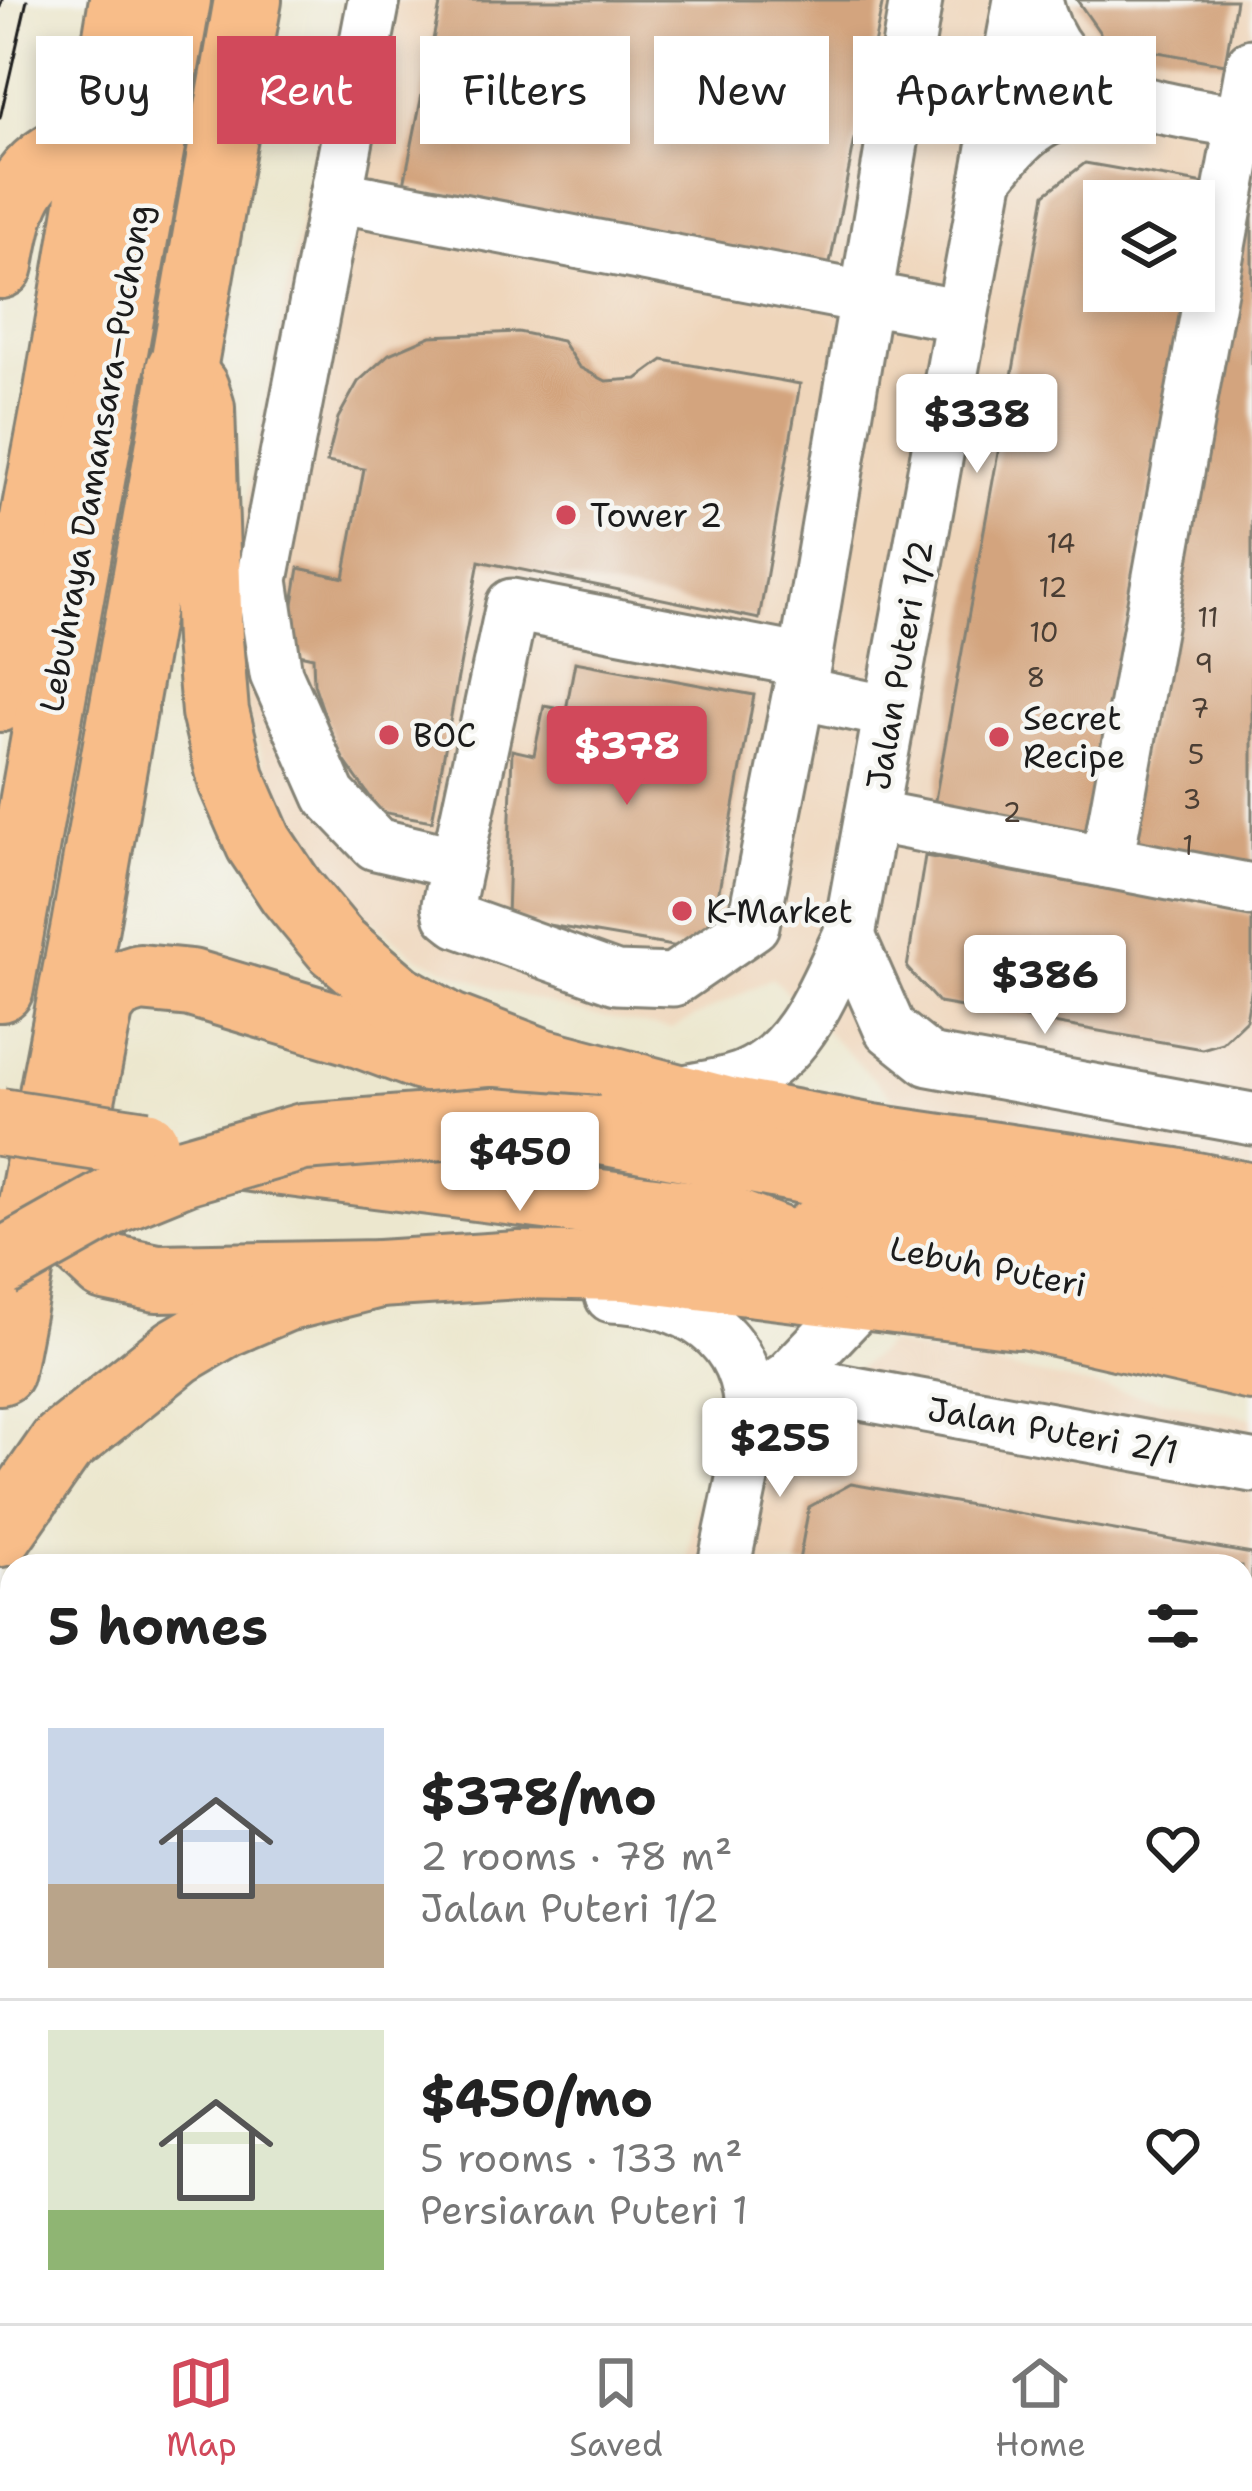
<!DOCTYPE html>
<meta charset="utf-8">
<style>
body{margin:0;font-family:"Shantell Sans",sans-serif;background:#f6f6f6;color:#222;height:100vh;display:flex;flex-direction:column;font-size:45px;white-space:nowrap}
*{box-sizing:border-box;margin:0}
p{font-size:39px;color:#767676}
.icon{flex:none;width:66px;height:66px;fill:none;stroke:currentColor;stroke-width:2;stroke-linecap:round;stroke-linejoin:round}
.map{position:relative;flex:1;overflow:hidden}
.drawer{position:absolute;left:0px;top:1554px;width:1254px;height:771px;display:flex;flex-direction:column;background:#fff;border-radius:36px 36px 0 0;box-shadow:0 6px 18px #0003}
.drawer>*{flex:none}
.banner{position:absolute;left:36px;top:36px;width:1182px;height:108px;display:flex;gap:24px}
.controls{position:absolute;left:1083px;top:180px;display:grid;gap:24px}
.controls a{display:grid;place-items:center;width:132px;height:132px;border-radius:0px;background:#fff;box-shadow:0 6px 18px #0003;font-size:60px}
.price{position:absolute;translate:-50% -102px;padding:0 27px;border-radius:12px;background:#fff;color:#222;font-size:39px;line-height:78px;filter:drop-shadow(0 3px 6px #0008)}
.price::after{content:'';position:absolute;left:50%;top:72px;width:36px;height:27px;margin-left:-18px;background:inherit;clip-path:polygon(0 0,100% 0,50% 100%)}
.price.active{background:#d1495b;color:#fff}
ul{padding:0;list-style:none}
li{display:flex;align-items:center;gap:36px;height:300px;padding:0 48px}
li+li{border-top:3px solid #e0e0e0}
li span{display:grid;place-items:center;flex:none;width:336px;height:240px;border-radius:0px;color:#555}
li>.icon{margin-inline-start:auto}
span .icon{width:144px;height:144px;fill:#fffc;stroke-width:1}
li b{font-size:51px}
h2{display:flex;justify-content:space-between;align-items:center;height:144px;padding:0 48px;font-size:51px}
.pill{padding:0 42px;border-radius:0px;background:#fff;box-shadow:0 6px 18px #0003;font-size:42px;line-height:108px}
.pill.active{background:#d1495b;color:#fff}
.tabs{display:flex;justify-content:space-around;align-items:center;height:168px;border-top:3px solid #e0e0e0;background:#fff;font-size:33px;color:#767676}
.tabs a{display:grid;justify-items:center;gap:6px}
.tabs .active{color:#d1495b}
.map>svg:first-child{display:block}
.built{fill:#efd6bb;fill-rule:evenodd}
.building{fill:#d3a47e}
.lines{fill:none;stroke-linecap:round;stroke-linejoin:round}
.minor-casing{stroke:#848275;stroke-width:57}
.major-casing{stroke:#848275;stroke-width:72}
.highway-casing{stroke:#848275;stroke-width:72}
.minor{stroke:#fff;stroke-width:51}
.major{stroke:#f8bd89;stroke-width:66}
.highway{stroke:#f8bd89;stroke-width:66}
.tram{stroke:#1c1c1c;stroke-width:3}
.major-bridge-casing{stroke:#848275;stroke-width:72;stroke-linecap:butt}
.highway-bridge-casing{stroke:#848275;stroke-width:72;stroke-linecap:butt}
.major-bridge{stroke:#f8bd89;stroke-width:66}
.highway-bridge{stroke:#f8bd89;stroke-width:66}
.poi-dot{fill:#d1495b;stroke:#f6f6f2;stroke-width:4.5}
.labels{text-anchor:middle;stroke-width:9;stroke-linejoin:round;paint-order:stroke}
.number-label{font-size:27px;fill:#4a3e34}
.street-label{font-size:33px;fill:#1c1c1c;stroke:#f6f6f2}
.poi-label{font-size:33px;fill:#1c1c1c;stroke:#f6f6f2;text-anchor:start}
</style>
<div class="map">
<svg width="1252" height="2323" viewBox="0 0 1252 2323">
<rect width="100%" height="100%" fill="#f6f6f2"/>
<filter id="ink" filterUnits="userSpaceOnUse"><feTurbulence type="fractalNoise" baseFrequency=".00833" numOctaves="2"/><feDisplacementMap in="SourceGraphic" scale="24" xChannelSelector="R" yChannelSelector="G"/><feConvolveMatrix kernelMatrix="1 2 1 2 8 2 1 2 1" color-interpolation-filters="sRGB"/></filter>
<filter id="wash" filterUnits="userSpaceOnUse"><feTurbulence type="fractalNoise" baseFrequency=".004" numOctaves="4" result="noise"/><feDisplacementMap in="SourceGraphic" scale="48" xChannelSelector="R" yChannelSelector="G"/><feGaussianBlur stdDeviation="2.7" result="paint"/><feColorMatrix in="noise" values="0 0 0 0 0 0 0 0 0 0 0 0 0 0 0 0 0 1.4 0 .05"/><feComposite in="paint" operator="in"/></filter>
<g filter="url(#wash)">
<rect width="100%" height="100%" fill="#ece7ce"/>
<!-- built -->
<g class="built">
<path d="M343,0H1252V1172L898,1103L772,978L671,1029L592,1015L499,990L417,957L358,909L311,847L268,773L248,716L232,576ZM1104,201H1194V291H1104Z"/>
<polygon points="888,1344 1252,1418 1252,2323 554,2323 556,2313 1242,2313 1242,1566 686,1566 698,1499"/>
</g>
<g id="blocks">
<!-- building -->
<g class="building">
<polygon points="441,0 883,0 829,268 404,184"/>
<polygon points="1077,0 1236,0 1225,64 1107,43"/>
<polygon points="1085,163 1205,184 1196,233 1194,201 1104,201 1104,291 1186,291 1085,849 931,822 1045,194"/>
<polygon points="1252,193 1252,881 1122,858"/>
<polygon points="518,332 562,341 579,367 606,381 637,379 663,360 800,384 759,619 479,561 432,821 381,812 336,749 314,684 313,657 285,651 299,568 344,578 364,469 327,462 338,418 358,382 389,354 431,336"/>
<polygon points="575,662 754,695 708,952 507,918 512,750 534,755 544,706 566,710"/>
<polygon points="925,856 1252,915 1252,986 1246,1020 1222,1043 1202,1049 939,1003 907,968"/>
<polygon points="851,1484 1252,1554 1252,1704 1242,1702 1242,1566 798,1566 809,1507"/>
<polygon points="1242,1738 1252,1740 1252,1887 1242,1885"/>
<polygon points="1242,2005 1252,2007 1252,2323 1116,2323 1118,2313 1242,2313"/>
<polygon points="656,2313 804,2313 803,2323 654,2323"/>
<polygon points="849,2313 994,2313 992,2323 847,2323"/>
</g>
</g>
</g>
<g filter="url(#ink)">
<use href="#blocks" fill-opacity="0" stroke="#848275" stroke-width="3"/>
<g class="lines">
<defs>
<g id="minor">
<polyline points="374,0 262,580 276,674 330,796 376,844 457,863"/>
<path d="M1036,0C1058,104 1165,108 1252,124"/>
<path d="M988,176C1039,110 1054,113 1133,102"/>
<polyline points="336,196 962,316"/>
<polyline points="805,661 512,605 448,905 450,914 460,922 616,978 673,980 753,925 805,661 916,0"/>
<polyline points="799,693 890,712"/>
<polyline points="871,816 1252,890"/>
<polyline points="1107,862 1252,65"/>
<polyline points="849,936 890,1029 929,1060 1252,1119"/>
<path d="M673,1093C697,1088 725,1086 747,1076C802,1052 824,987 849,936L1020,0"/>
<path d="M611,1296C686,1299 750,1333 750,1417C749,1461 732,1521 724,1566"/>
<polyline points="784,1380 1252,1466"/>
<polyline points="766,1401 864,1298"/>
<polyline points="1242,1718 1252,1720"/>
<polyline points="1242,1936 1252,1938"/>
<polyline points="26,2323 32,2313"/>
<polyline points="588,2323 590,2313"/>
<polyline points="827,2323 829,2313"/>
<polyline points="1058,2323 1059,2313"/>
</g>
<g id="major">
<polyline points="547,1085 422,1057 355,1032 191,983 140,978 115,986 100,1005 65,1180 75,1239 105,1267 157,1278 379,1274 519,1265 625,1267 1018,1315"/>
<polyline points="244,1157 724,1219 859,1271"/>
<polyline points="814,1233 1252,1317"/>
<polyline points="976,1304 1252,1367"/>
</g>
<g id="highway">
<path d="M0,265C13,187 23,164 100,134"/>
<polyline points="180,369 195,389 201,408 209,640 215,712 232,781 259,843 291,891 336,945 397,997 448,1026 542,1062 728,1111 872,1138 1175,1182 1252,1197"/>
<polyline points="0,698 57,397 123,0"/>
<polyline points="0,988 177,0"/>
<polyline points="597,1130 1252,1257"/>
<polyline points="0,1371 85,926 248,0"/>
<polyline points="0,1533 62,1444 178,1351 224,1324 284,1298 379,1274"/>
</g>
</defs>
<!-- minor casing -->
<use href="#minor" class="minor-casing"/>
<!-- major casing -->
<use href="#major" class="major-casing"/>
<!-- highway casing -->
<use href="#highway" class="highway-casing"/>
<!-- minor -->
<use href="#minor" class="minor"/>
<!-- major -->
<use href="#major" class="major"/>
<!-- highway -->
<use href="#highway" class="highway"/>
<!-- tram -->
<g class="tram">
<polyline points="0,7 2,0"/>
<polyline points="0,118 27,0"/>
</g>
<defs>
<polyline id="major-bridge" points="0,1122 145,1144"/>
<polyline id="highway-bridge" points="0,1264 114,1200 185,1171 303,1137 493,1122 597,1130"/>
</defs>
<!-- major-bridge casing -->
<use href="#major-bridge" class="major-bridge-casing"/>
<!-- highway-bridge casing -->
<use href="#highway-bridge" class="highway-bridge-casing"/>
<!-- major-bridge -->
<use href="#major-bridge" class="major-bridge"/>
<!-- highway-bridge -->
<use href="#highway-bridge" class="highway-bridge"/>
</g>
</g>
<!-- markers -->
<g class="poi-dot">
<circle cx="566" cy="515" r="12"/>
<circle cx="389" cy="735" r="12"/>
<circle cx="999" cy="737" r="12"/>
<circle cx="682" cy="911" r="12"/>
</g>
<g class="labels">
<!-- number labels -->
<g class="number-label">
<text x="1061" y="553">14</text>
<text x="1053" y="597">12</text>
<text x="1208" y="627">11</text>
<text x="1044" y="642">10</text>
<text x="1204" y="673">9</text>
<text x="1036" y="687">8</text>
<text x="1200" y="718">7</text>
<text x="1196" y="764">5</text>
<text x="1192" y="809">3</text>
<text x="1012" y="822">2</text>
<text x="1188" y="855">1</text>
</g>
<!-- street labels -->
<g class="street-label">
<text transform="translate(95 458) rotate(-80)" y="12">Lebuhraya Damansara–Puchong</text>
<text transform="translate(899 665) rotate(-80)" y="12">Jalan Puteri 1/2</text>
<text transform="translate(988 1266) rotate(11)" y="12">Lebuh Puteri</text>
<text transform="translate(1053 1430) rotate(10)" y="12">Jalan Puteri 2/1</text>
</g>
<!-- poi labels -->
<g class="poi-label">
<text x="590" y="527">Tower 2</text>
<text x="1023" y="730">Secret<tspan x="1023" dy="38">Recipe</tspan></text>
<text x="413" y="747">BOC</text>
<text x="706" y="923">K-Market</text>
</g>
</g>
</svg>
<div class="controls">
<a><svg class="icon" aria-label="layers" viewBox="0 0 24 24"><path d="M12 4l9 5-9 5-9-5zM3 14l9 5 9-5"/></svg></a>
</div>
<b class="price" style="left:977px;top:476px">$338</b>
<b class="price active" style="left:627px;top:808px">$378</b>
<b class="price" style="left:1045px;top:1037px">$386</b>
<b class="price" style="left:520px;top:1214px">$450</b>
<b class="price" style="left:780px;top:1500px">$255</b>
<div class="banner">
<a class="pill">Buy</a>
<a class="pill active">Rent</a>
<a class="pill">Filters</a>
<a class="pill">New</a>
<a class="pill">Apartment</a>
</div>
<section class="drawer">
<h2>5 homes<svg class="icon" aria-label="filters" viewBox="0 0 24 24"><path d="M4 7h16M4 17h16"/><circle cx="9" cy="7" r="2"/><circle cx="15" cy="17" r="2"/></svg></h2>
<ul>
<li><span style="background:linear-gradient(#c9d6e8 65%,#b9a48a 0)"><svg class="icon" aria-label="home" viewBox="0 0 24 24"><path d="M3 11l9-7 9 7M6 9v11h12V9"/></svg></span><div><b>$378/mo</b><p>2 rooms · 78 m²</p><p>Jalan Puteri 1/2</p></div><svg class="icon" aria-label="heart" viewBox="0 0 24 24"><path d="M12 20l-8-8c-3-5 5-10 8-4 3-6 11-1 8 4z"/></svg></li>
<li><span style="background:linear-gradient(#dfe7d0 75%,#8fb573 0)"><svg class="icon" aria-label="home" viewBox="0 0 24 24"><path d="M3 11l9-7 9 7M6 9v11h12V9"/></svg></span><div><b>$450/mo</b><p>5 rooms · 133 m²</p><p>Persiaran Puteri 1</p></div><svg class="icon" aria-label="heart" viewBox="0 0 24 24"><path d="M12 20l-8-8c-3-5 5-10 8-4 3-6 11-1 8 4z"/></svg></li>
</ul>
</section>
</div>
<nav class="tabs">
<a class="active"><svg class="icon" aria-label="map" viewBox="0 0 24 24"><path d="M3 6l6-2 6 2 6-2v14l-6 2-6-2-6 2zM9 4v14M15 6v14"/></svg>Map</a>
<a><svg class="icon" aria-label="saved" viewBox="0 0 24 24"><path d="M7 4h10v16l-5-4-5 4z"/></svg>Saved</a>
<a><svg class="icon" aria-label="home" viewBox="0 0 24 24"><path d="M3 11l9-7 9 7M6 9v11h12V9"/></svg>Home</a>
</nav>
